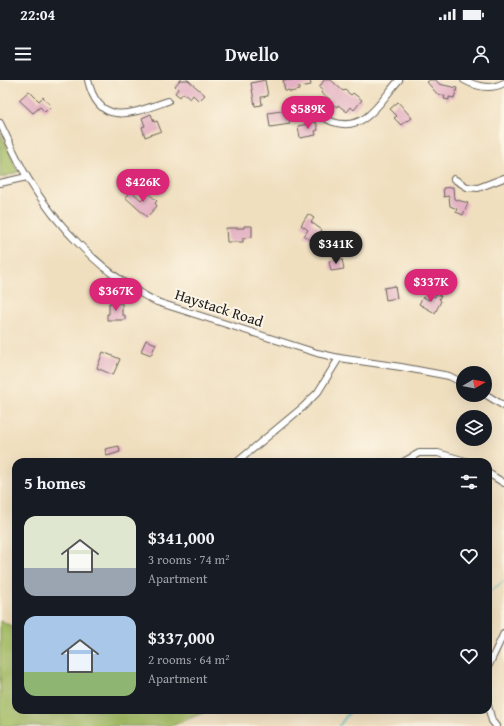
<!DOCTYPE html>
<meta charset="utf-8">
<style>
body{margin:0;font-family:"Gentium Book Plus",serif;background:#20242c;color:#f1f3f6;height:100vh;display:flex;flex-direction:column;font-size:15px;white-space:nowrap}
*{box-sizing:border-box;margin:0}
p{font-size:13px;color:#9ea1a6}
.icon{flex:none;width:22px;height:22px;fill:none;stroke:currentColor;stroke-width:2;stroke-linecap:round;stroke-linejoin:round}
.map{position:relative;flex:1;overflow:hidden}
.drawer{position:absolute;left:12px;top:378px;width:480px;height:256px;display:flex;flex-direction:column;background:#171b24;border-radius:12px;box-shadow:0 4px 16px #0002}
.drawer>*{flex:none}
.needle{width:26px;rotate:80deg}
.controls{position:absolute;left:456px;top:286px;display:grid;gap:8px}
.controls a{display:grid;place-items:center;width:36px;height:36px;border-radius:50%;background:#171b24;box-shadow:0 4px 16px #0002;font-size:20px}
.price{position:absolute;translate:-50% -34px;padding:0 9px;border-radius:14px;background:#db2777;color:#fff;font-size:13px;line-height:26px;filter:drop-shadow(0 1px 2px #0008)}
.price::after{content:'';position:absolute;left:50%;top:24px;width:12px;height:9px;margin-left:-6px;background:inherit;clip-path:polygon(0 0,100% 0,50% 100%)}
.price.on{background:#222;color:#fff}
ul{padding:0;list-style:none}
li{display:flex;align-items:center;gap:12px;height:100px;padding:0 12px}
li span{display:grid;place-items:center;flex:none;width:112px;height:80px;border-radius:12px;color:#555}
li>.icon{margin-inline-start:auto}
span .icon{width:48px;height:48px;fill:#fffc;stroke-width:1}
li b{font-size:17px}
h2{display:flex;justify-content:space-between;align-items:center;height:48px;padding:0 12px;font-size:17px}
.status{display:flex;justify-content:space-between;align-items:center;height:28px;padding:0 20px;background:#171b24;direction:ltr}
.status svg{height:11px;fill:currentColor}
header{display:flex;justify-content:space-between;align-items:center;height:52px;padding:0 12px;background:#171b24;font-size:18px;font-weight:700}
.map>svg:first-child{display:block}
.green{fill:#a6bf66;stroke:#616e41}
.lines{fill:none;stroke-linecap:round;stroke-linejoin:round}
.stream{stroke:#4ab9bf;stroke-width:1.5}
.building{fill:#e3b1c3}
.minor-casing{stroke:#666055;stroke-width:8}
.minor{stroke:#fff;stroke-width:6}
.labels{text-anchor:middle;stroke-width:4;stroke-linejoin:round;paint-order:stroke}
.street-label{font-size:15px;fill:#1c1c1c;stroke:#fcf5e5}
</style>
<div class="status"><b>22:04</b><svg viewBox="0 0 49 12"><path d="M0 12V9h3v3zM5 12V6h3v6zM10 12V3h3v9zM15 12V0h3v12zM26 1h20v11H26zM47 4h2v5h-2z"/></svg></div>
<header><svg class="icon" aria-label="menu" viewBox="0 0 24 24"><path d="M4 6h16M4 12h16M4 18h16"/></svg>Dwello<svg class="icon" aria-label="person" viewBox="0 0 24 24"><circle cx="12" cy="8" r="4"/><path d="M4 21q1-7 8-7t8 7"/></svg></header>
<div class="map">
<svg width="504" height="646" viewBox="0 0 504 646">
<rect width="100%" height="100%" fill="#fcf5e5"/>
<filter id="ink" filterUnits="userSpaceOnUse"><feTurbulence type="fractalNoise" baseFrequency=".025" numOctaves="2"/><feDisplacementMap in="SourceGraphic" scale="8" xChannelSelector="R" yChannelSelector="G"/><feConvolveMatrix kernelMatrix="1 2 1 2 8 2 1 2 1" color-interpolation-filters="sRGB"/></filter>
<filter id="wash" filterUnits="userSpaceOnUse"><feTurbulence type="fractalNoise" baseFrequency=".012" numOctaves="4" result="noise"/><feDisplacementMap in="SourceGraphic" scale="16" xChannelSelector="R" yChannelSelector="G"/><feGaussianBlur stdDeviation="0.9" result="paint"/><feColorMatrix in="noise" values="0 0 0 0 0 0 0 0 0 0 0 0 0 0 0 0 0 1.4 0 .05"/><feComposite in="paint" operator="in"/></filter>
<g filter="url(#wash)">
<rect width="100%" height="100%" fill="#f0dfbf"/>
<!-- green -->
<g class="green">
<polygon points="0,51 18,92 0,98"/>
<polygon points="0,541 16,548 16,630 210,630 171,646 0,646"/>
</g>
<g class="lines">
<!-- stream -->
<g class="stream">
<polyline points="488,511 492,510 504,501"/>
<polyline points="339,646 351,630"/>
</g>
</g>
<g id="blocks">
<!-- building -->
<g class="building">
<polygon points="180,0 188,0 205,15 199,21 193,15 190,19 183,13 180,17 175,13 178,9 175,6"/>
<polygon points="265,0 268,16 261,17 262,25 255,26 251,3"/>
<polygon points="283,0 310,0 311,5 299,7 299,10 290,12 289,10 285,11"/>
<polygon points="324,0 331,0 343,11 345,10 351,15 353,13 362,20 354,30 351,27 347,32 338,25 337,27 328,21 330,19 321,13 323,10 319,8"/>
<polygon points="430,0 436,0 439,4 457,8 454,18 449,17 449,20 444,19 445,16 438,15 427,2"/>
<polygon points="29,11 39,21 43,17 51,26 45,32 40,27 33,33 19,20"/>
<polygon points="398,22 412,38 408,41 407,40 401,45 394,38 397,36 390,29"/>
<polygon points="288,30 290,44 270,47 268,33"/>
<polygon points="151,34 154,42 157,41 161,51 145,57 142,47 145,46 142,38"/>
<polygon points="316,42 318,50 315,51 316,55 300,58 298,46"/>
<polygon points="453,107 454,119 468,123 463,135 456,132 457,129 450,126 449,116 444,117 443,108"/>
<polygon points="131,111 141,120 148,113 157,121 155,123 157,126 147,137 125,117"/>
<polygon points="308,134 314,138 311,142 322,150 320,152 324,155 318,164 304,156 308,150 301,145"/>
<polygon points="244,146 252,146 252,157 243,158 243,162 227,162 226,148 244,148"/>
<polygon points="342,179 344,189 331,191 329,181"/>
<polygon points="395,206 397,218 386,220 384,208"/>
<polygon points="436,214 441,216 439,219 441,221 435,233 419,224 423,217 429,220 431,215 435,217"/>
<polygon points="109,223 122,223 122,235 125,235 125,240 107,240 107,234 109,234"/>
<polygon points="146,260 156,264 151,275 141,271"/>
<polygon points="103,272 120,279 113,295 97,288"/>
<polygon points="119,366 120,372 107,376 105,369"/>
</g>
</g>
</g>
<g filter="url(#ink)">
<use href="#blocks" fill-opacity="0" stroke="#666055" stroke-width="1"/>
<g class="lines">
<defs>
<g id="minor">
<path d="M88,0C99,49 133,33 168,21"/>
<path d="M464,0C477,7 491,10 504,3"/>
<path d="M308,27C316,32 325,39 333,42C366,53 381,20 399,0"/>
<path d="M0,43C9,61 17,80 27,97C57,147 104,196 157,222L317,273L339,278L401,287L449,296L463,303"/>
<polyline points="454,99 467,107 478,108 504,98"/>
<polyline points="0,103 27,97"/>
<polyline points="485,314 504,326"/>
<polyline points="237,382 303,327 318,312 339,278"/>
<polyline points="403,382 419,373 438,373 469,382"/>
<polyline points="488,393 504,403"/>
<polyline points="488,595 488,587 504,553"/>
<polyline points="488,626 492,641 496,646"/>
</g>
</defs>
<!-- minor casing -->
<use href="#minor" class="minor-casing"/>
<!-- minor -->
<use href="#minor" class="minor"/>
</g>
</g>
<g class="labels">
<!-- street labels -->
<g class="street-label">
<text transform="translate(219 228) rotate(18)" y="5">Haystack Road</text>
</g>
</g>
</svg>
<div class="controls">
<a><svg class="needle" viewBox="-14 -14 28 28"><path d="M0-13l5 13h-10z" fill="#e53935"/><path d="M0 13l5-13h-10z" fill="#9ea1a6"/></svg></a>
<a><svg class="icon" aria-label="layers" viewBox="0 0 24 24"><path d="M12 4l9 5-9 5-9-5zM3 14l9 5 9-5"/></svg></a>
</div>
<b class="price" style="left:308px;top:50px">$589K</b>
<b class="price" style="left:143px;top:123px">$426K</b>
<b class="price on" style="left:336px;top:185px">$341K</b>
<b class="price" style="left:431px;top:223px">$337K</b>
<b class="price" style="left:116px;top:232px">$367K</b>
<section class="drawer">
<h2>5 homes<svg class="icon" aria-label="filters" viewBox="0 0 24 24"><path d="M4 7h16M4 17h16"/><circle cx="9" cy="7" r="2"/><circle cx="15" cy="17" r="2"/></svg></h2>
<ul>
<li><span style="background:linear-gradient(#dfe7d0 65%,#9aa5b1 0)"><svg class="icon" aria-label="home" viewBox="0 0 24 24"><path d="M3 11l9-7 9 7M6 9v11h12V9"/></svg></span><div><b>$341,000</b><p>3 rooms · 74 m²</p><p>Apartment</p></div><svg class="icon" aria-label="heart" viewBox="0 0 24 24"><path d="M12 20l-8-8c-3-5 5-10 8-4 3-6 11-1 8 4z"/></svg></li>
<li><span style="background:linear-gradient(#a9c7e8 70%,#8fb573 0)"><svg class="icon" aria-label="home" viewBox="0 0 24 24"><path d="M3 11l9-7 9 7M6 9v11h12V9"/></svg></span><div><b>$337,000</b><p>2 rooms · 64 m²</p><p>Apartment</p></div><svg class="icon" aria-label="heart" viewBox="0 0 24 24"><path d="M12 20l-8-8c-3-5 5-10 8-4 3-6 11-1 8 4z"/></svg></li>
</ul>
</section>
</div>
